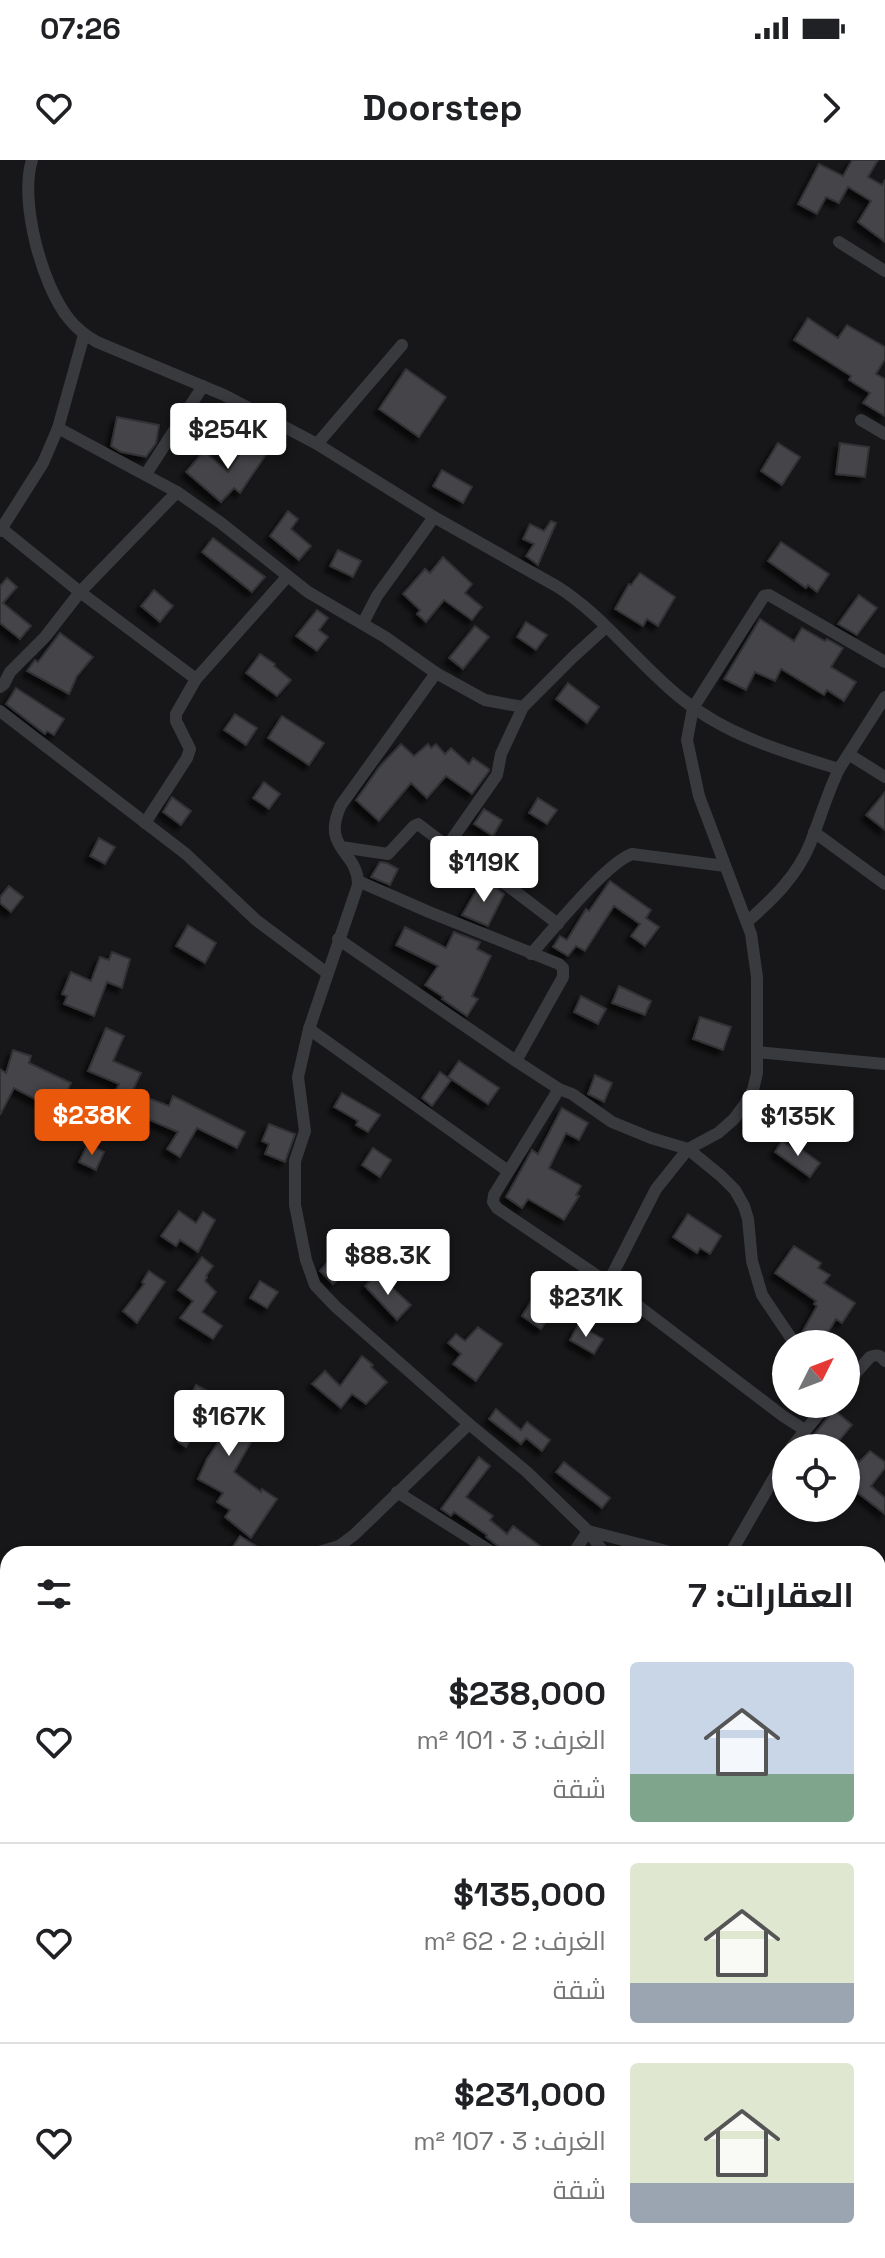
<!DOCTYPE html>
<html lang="ar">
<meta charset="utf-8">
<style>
body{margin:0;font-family:"Space Grotesk",Cairo,sans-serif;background:#f2f2f2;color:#202124;direction:rtl;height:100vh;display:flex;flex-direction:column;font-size:30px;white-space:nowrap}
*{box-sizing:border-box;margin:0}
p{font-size:26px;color:#757577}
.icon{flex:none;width:44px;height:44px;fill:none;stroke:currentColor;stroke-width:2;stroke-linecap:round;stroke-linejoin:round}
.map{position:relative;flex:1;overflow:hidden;direction:ltr}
.details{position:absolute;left:0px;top:1386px;width:886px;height:712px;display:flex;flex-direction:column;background:#fff;border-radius:24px 24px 0 0;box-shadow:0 2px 6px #0004;direction:rtl}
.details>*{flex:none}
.needle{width:52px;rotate:48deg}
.fabs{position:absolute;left:772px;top:1170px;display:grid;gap:16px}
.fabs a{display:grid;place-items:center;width:88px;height:88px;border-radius:50%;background:#fff;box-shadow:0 2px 6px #0004;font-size:40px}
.price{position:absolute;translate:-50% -68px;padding:0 18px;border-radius:8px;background:#fff;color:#222;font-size:26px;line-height:52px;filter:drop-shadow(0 2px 4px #0008)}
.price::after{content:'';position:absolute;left:50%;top:48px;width:24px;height:18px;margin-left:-12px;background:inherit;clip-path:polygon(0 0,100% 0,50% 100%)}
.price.current{background:#ea580c;color:#fff}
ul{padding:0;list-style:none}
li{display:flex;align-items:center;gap:24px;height:200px;padding:0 32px}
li+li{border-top:2px solid #e0e0e0}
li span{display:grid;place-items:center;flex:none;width:224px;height:160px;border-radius:8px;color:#555}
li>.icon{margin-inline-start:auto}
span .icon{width:96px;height:96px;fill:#fffc;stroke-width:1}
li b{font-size:34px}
h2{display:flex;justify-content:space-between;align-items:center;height:96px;padding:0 32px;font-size:34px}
.status{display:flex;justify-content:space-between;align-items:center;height:56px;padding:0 40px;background:#fff;direction:ltr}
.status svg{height:22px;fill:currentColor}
header{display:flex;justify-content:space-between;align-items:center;height:104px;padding:0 32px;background:#fff;font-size:36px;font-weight:800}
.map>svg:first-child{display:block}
.building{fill:#444549;stroke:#313235;stroke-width:2;filter:url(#shadow)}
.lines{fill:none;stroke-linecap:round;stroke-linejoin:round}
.minor{stroke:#383a3e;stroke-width:12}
</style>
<div class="status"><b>07:26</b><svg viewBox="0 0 49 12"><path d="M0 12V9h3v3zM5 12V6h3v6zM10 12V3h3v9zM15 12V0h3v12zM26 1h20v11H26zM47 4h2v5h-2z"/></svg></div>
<header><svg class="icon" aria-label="forward" viewBox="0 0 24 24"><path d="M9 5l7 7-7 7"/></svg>Doorstep<svg class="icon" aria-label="heart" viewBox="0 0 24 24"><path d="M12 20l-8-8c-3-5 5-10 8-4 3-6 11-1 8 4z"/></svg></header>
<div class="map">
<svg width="885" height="2098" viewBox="0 0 885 2098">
<defs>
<filter id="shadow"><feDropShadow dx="-5" dy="5" stdDeviation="2" flood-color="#0009"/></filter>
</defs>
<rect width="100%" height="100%" fill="#171719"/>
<!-- building -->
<g class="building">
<polygon points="852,0 878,0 868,17 882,25 885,20 885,82 858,62 871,41 848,27 839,43 826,37 817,54 798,44 819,4 843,16"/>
<polygon points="808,158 838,178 847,165 885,187 885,199 876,214 885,219 885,256 863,243 870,233 849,220 851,216 794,180"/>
<polygon points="406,209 446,237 419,277 379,249"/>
<polygon points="117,257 159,265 156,283 146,297 121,292 111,286"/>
<polygon points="251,277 269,290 240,333 234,328 221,342 186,312 204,291 228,312"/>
<polygon points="778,283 800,297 782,325 761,311"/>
<polygon points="840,283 869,287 865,317 836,314"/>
<polygon points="442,310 472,327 463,343 433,326"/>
<polygon points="288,351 298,359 291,369 311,386 299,400 270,376"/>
<polygon points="551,361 556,363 538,405 526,396 534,384 523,379 530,364 544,371"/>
<polygon points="213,378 265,417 252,432 202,392"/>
<polygon points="781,382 829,414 817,432 808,425 806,428 768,401"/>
<polygon points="338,390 361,401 353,417 330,406"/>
<polygon points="443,397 472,424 465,433 482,447 472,460 444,440 426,462 417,454 420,450 403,434 425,409 430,413"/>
<polygon points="640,413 675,437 658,466 647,459 643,466 615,449 629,424 631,425"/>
<polygon points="7,418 17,427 3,443 31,466 20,479 0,463 0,426"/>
<polygon points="154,430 173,446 160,462 141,446"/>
<polygon points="859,435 877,448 857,475 838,464"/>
<polygon points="317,450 328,458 319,470 328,477 317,491 296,476"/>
<polygon points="760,459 794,481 802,468 825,481 827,479 843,488 831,507 856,522 844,541 827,530 824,535 781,509 775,521 755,512 746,530 724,519"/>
<polygon points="526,462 547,475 536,490 517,477"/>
<polygon points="475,466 489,477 463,509 449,498"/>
<polygon points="60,473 93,497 77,516 69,534 27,511 35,500 38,502"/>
<polygon points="260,494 275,504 274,506 291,520 277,536 246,513"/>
<polygon points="568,523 599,547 587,563 556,539"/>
<polygon points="16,528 64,559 54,575 47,571 45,574 6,544"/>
<polygon points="235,554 257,568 246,585 224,570"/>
<polygon points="282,556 324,583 309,605 268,578"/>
<polygon points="401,584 414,596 428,584 431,588 436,584 445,594 451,588 469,604 473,598 489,609 489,611 472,634 446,616 427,638 411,623 379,661 356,640 380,606"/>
<polygon points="264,622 280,634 269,649 253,638"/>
<polygon points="885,632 885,670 866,655"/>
<polygon points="172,637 191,651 181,665 163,652"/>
<polygon points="538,638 557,650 547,664 529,653"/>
<polygon points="484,649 502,660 493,676 474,664"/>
<polygon points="99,678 115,687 105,704 90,696"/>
<polygon points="380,702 387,703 398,709 390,725 371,717"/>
<polygon points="483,719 504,734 488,766 462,755"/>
<polygon points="610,721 651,750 646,758 659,767 645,786 631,776 640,764 614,746 585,791 576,786 568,796 553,787 560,776 567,780 586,749 589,751"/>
<polygon points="9,726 23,737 11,752 0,743 0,737"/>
<polygon points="188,765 216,783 205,803 176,786"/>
<polygon points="405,767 446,788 454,772 480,782 477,789 491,796 472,836 478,839 467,856 442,839 443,837 425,825 438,806 396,785"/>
<polygon points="112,792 130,799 122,828 107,822 94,856 64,844 67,836 62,834 71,812 91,821 100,797 109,800"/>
<polygon points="619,826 651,841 645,855 612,843"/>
<polygon points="581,836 606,849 598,864 574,852"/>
<polygon points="700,857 731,867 723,890 693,879"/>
<polygon points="106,868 124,876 113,901 141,913 132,932 169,946 173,936 245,972 237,988 197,968 180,997 167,989 178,972 133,953 125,969 102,959 119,924 88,911"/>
<polygon points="13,890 31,896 29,903 71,923 58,951 14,928 0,955 0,909 6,913"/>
<polygon points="459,901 499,928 488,944 448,917"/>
<polygon points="440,912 451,920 432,946 422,938"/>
<polygon points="595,915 612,923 604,942 588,934"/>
<polygon points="342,933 380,955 368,972 356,965 358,961 334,947"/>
<polygon points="761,935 776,942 763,972 747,966"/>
<polygon points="562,948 588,963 579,980 566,973 549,1008 581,1026 576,1035 579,1036 564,1060 528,1039 522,1048 506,1037 532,990 538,994"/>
<polygon points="269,964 295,974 285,1002 265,994 269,984 262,981"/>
<polygon points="782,981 792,988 795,985 820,1003 810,1017 775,992"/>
<polygon points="88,984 104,992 96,1010 79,1002"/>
<polygon points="373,988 391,1000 380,1017 362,1005"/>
<polygon points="179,1051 196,1063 203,1052 215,1060 198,1092 180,1080 176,1086 161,1076"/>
<polygon points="688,1054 721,1076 710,1094 700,1088 697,1093 673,1077"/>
<polygon points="794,1086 821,1103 818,1108 830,1115 824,1123 855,1143 842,1163 836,1159 821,1184 813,1184 800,1176 817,1146 814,1144 816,1141 775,1113"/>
<polygon points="202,1097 213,1106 206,1116 207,1117 205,1121 216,1132 202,1152 222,1166 213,1179 180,1158 193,1141 178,1130"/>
<polygon points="330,1099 345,1112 333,1124 320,1111"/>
<polygon points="149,1111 165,1122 137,1163 123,1151 144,1124 142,1122"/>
<polygon points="377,1114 411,1145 397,1160 365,1126"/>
<polygon points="260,1121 278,1132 267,1148 250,1138"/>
<polygon points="532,1140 552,1153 541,1169 522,1156"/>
<polygon points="578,1165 603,1179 594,1194 570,1180"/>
<polygon points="478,1167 502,1184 476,1221 453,1204 461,1194 448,1183 456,1174 465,1181"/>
<polygon points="362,1196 373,1205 371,1207 387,1222 366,1244 352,1234 341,1248 312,1224 325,1211 340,1226"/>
<polygon points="196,1225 233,1245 234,1243 263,1261 234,1312 261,1332 262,1329 277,1339 251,1378 225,1357 230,1350 217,1342 223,1333 198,1319 207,1299 228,1268 208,1254 186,1287 178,1282 191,1259 181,1254"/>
<polygon points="496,1249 521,1270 527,1262 550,1280 542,1291 526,1278 521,1284 489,1259"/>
<polygon points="834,1250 852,1265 833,1288 803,1288"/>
<polygon points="846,1291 859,1302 870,1291 885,1302 885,1308 871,1326 885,1338 885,1354 854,1330 856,1327 846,1319"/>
<polygon points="479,1297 490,1306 466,1337 493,1356 490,1360 507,1374 513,1366 540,1386 535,1394 508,1394 486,1377 487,1375 454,1352 451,1356 441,1349"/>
<polygon points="564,1302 610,1338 602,1348 556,1312"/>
<polygon points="240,1376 269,1394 228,1394"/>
</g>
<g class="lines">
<!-- minor -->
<g class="minor">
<path d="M32,0C19,41 42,126 69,159C77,169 86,176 97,182L224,235L317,284L434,357L558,427C605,457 638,504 682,539C728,576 784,592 839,609L885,537"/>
<polyline points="839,82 885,111"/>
<polyline points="861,260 885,274"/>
<polyline points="58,268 177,332 221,363 308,432 385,477 436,513 485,540 523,547"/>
<polyline points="317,284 402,185"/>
<polyline points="146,314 203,226"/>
<polyline points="2,369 80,432 196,519"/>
<polyline points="0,371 43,303 58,268 84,175"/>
<polyline points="363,463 377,436 434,357"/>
<path d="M436,513L341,645C320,690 359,691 358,725L309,869L298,917L305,971L295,1001V1045L306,1100L315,1125L336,1147L469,1264L527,1312L588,1371L605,1394"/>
<polyline points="0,527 4,524 10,512 45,477 80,432 177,332"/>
<polyline points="0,551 186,694 256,760 327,813"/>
<polyline points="850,595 885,617"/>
<polyline points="145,663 187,598 190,589 176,561 176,554 196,519 287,417"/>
<polyline points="814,672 885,724"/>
<polyline points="450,682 497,615 501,594 523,547 573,497 606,467"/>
<polyline points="341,687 388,694 414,666 418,664 443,683 450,682 558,764"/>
<polyline points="358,721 429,752 559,804 563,808 563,817 516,901"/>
<path d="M748,761C773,739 797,716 810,684C820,659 827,634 839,609"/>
<polyline points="338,779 516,901 559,929 572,934 612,962 651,978 688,989 721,1016 735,1030 744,1046 748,1059 752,1101 762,1135 795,1184"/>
<path d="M531,794C552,771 606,703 632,694L725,706"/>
<polyline points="309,869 508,1011"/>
<polyline points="757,892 885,904"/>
<polyline points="559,929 494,1035 493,1042 497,1048 608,1123 783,1256 805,1270"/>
<polyline points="608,1123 656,1029 688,989 718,973 734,959 745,944 753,930 757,913 757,817 751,774 699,636 687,580 693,548 764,436 769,435 885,502"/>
<path d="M846,1224L870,1197C877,1194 880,1195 885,1201"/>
<polyline points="791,1288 827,1244"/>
<polyline points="397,1332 495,1394"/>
<polyline points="588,1371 678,1394"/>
<polyline points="312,1394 339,1386 354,1375 469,1264"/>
<polyline points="573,1394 588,1371"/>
<polyline points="730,1394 786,1297"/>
<polyline points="878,1488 885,1493"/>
<polyline points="878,1742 885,1750"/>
<polyline points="0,1876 8,1880"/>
<polyline points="0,1980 8,1954"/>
<polyline points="391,2090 404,2098"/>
<polyline points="457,2090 459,2098"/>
<polyline points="669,2090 679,2098"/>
</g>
</g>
</svg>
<div class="fabs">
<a><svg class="needle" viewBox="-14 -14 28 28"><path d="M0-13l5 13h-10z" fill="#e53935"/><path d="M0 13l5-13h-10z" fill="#757577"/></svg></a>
<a><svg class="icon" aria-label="locate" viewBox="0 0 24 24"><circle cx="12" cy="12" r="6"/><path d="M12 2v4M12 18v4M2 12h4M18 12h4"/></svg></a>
</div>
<b class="price" style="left:228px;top:311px">$254K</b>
<b class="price" style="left:484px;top:744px">$119K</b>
<b class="price current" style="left:92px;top:997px">$238K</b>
<b class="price" style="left:798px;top:998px">$135K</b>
<b class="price" style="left:388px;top:1137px">$88.3K</b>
<b class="price" style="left:586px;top:1179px">$231K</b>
<b class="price" style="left:229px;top:1298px">$167K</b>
<section class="details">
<h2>العقارات: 7<svg class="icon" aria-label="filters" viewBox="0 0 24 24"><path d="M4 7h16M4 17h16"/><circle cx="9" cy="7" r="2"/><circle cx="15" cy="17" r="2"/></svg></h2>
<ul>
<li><span style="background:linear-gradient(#c9d6e8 70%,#7fa58c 0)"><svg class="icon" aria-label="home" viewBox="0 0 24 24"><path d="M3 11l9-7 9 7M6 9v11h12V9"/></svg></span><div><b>$238,000</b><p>الغرف: 3 · 101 m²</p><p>شقة</p></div><svg class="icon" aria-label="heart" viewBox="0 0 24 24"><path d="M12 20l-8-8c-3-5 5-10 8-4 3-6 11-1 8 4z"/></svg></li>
<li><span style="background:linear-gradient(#dfe7d0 75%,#9aa5b1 0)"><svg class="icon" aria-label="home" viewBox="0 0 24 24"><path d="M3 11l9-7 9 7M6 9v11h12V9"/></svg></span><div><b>$135,000</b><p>الغرف: 2 · 62 m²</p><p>شقة</p></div><svg class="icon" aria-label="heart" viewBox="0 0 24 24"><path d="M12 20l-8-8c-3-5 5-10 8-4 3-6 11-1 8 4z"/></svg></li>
<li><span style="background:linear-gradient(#dfe7d0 75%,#9aa5b1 0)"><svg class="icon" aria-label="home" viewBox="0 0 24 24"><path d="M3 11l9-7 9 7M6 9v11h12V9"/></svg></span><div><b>$231,000</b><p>الغرف: 3 · 107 m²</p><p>شقة</p></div><svg class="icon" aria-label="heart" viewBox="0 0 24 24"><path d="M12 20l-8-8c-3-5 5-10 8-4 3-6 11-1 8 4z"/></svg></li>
</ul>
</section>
</div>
